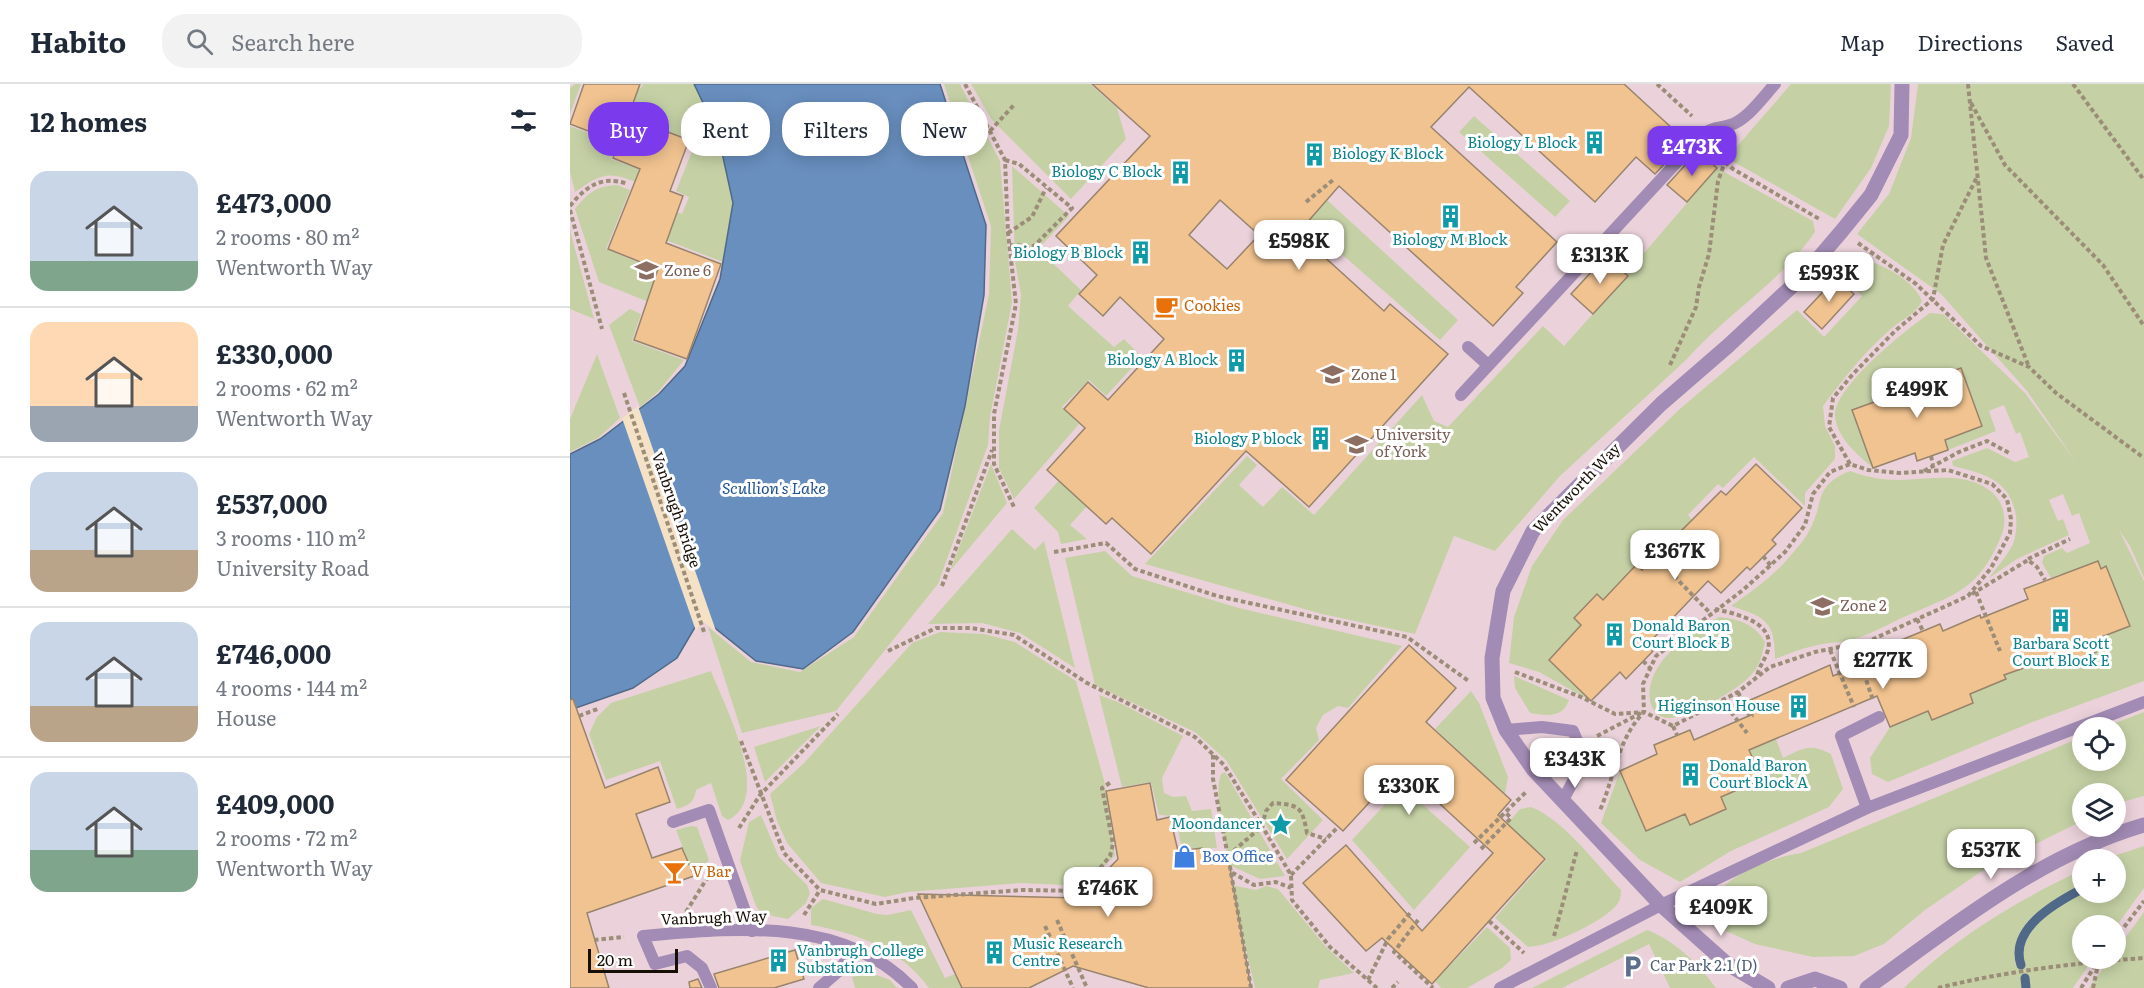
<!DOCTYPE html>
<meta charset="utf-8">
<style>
body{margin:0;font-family:Literata,serif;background:#f2f2f3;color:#1f2937;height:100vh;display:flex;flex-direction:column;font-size:22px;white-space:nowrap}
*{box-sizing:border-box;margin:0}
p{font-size:20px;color:#747a83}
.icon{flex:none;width:33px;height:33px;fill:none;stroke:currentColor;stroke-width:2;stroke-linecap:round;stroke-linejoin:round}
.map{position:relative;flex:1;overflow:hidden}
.side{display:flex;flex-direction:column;background:#fff;width:570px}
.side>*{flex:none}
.banner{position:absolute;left:18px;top:18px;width:570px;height:54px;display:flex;gap:12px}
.controls{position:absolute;left:1502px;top:633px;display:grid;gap:12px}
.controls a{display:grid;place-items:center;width:54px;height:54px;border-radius:50%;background:#fff;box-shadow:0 3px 15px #0003;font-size:30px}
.scale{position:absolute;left:18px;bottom:15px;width:90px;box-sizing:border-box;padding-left:6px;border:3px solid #160f06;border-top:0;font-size:16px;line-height:21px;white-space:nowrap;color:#160f06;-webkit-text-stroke:4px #fff;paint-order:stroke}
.price{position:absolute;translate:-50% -51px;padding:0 14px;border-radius:12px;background:#fff;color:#222;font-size:20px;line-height:39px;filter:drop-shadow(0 2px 3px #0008)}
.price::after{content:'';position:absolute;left:50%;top:36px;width:18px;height:14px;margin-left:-9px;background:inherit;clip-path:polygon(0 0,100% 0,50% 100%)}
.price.current{background:#7c3aed;color:#fff}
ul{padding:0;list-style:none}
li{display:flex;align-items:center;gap:18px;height:150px;padding:0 30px}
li+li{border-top:2px solid #e0e1e3}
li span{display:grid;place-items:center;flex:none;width:168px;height:120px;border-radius:18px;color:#555}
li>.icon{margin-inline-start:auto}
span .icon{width:72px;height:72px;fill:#fffc;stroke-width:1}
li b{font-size:26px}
h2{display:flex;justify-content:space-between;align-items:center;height:72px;padding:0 30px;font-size:26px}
.chip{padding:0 21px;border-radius:24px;background:#fff;box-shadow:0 3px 15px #0003;font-size:21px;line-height:54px}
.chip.current{background:#7c3aed;color:#fff}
header{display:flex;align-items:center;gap:36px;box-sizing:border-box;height:84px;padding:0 30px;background:#fff;border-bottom:2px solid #e0e1e3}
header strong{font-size:28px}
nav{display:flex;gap:33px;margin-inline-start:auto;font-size:21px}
.search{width:420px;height:54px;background:#f2f2f3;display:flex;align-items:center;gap:15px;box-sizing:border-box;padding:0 21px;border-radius:24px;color:#747a83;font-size:22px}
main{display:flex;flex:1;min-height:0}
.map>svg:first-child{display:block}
.education{fill:#ebd2da;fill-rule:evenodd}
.green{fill:#c5d1a5}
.water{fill:#698fbf;stroke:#506988;stroke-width:1.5}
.pier{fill:#f4e1c6}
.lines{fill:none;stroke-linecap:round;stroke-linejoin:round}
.stream{stroke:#506988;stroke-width:9}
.building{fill:#f1c390;stroke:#98836c;stroke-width:1.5;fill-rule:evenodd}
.path{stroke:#9c8d79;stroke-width:4;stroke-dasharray:4.5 3;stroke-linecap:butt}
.service{stroke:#a28bb4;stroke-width:12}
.minor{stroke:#a28bb4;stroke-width:15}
.tertiary{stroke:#a28bb4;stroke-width:15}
.labels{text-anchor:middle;stroke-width:6;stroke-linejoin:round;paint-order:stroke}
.culture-label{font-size:15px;fill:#0d838f;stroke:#fff;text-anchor:end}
.education-label{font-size:15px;fill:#785e54;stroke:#fff;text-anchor:start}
.food-label{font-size:15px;fill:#c56008;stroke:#fff;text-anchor:start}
.street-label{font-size:15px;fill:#160f06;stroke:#fff}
.shop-label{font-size:15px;fill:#366cbe;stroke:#fff;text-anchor:start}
.service-label{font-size:15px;fill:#4e5e75;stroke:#fff;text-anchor:start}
.water-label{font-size:16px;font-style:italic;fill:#1f5290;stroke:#fff}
</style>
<header>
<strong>Habito</strong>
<div class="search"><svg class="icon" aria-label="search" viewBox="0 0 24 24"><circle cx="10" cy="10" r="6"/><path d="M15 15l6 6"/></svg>Search here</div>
<nav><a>Map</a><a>Directions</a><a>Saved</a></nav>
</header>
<main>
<section class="side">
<h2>12 homes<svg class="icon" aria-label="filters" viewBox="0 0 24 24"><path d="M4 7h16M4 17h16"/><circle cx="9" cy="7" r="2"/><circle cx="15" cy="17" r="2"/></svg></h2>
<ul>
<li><span style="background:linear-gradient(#c9d6e8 75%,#7fa58c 0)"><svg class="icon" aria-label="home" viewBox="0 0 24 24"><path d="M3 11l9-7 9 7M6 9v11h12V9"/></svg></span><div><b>£473,000</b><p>2 rooms · 80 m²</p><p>Wentworth Way</p></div></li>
<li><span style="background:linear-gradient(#ffd9b3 70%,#9aa5b1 0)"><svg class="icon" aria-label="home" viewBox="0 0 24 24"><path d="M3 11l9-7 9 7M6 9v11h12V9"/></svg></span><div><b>£330,000</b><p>2 rooms · 62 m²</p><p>Wentworth Way</p></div></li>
<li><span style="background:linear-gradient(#c9d6e8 65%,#b9a48a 0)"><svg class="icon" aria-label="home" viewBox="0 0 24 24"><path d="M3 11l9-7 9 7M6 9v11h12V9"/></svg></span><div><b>£537,000</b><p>3 rooms · 110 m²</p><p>University Road</p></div></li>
<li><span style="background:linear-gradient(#c9d6e8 70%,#b9a48a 0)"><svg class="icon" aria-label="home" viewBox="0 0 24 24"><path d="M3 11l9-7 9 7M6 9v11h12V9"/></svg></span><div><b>£746,000</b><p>4 rooms · 144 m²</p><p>House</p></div></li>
<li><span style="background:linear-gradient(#c9d6e8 65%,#7fa58c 0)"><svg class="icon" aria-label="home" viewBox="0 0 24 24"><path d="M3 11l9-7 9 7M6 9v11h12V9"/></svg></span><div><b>£409,000</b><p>2 rooms · 72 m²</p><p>Wentworth Way</p></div></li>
</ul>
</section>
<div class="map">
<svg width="1574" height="904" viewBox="0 0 1574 904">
<rect width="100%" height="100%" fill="#f4e1c6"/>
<!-- education -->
<path class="education" d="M0,0H1517L1574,76V904H0ZM1512,644H1545V676H1512ZM1512,710H1545V742H1512ZM1512,776H1545V808H1512ZM1512,842H1545V874H1512Z"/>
<!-- green -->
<g class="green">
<polygon points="5,0 11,0 0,30 0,4"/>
<polygon points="73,0 124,0 148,50 163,119 153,178 93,155 104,127 112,130 119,113 106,107 126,58 55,31 66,1 71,4"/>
<polygon points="374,0 390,0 430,77 442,218 420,333 418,361 368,500 266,627 172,649 138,543 181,578 230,588 284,553 373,429 419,210 421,142"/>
<polygon points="401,0 520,0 547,24 556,55 501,115 422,36"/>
<polygon points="1221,0 1321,0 1319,42 1301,84 1265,135 1157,74"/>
<path d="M1348,0H1574V494L1560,462L1549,446L1574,497V597L1460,639L1318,698L1302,690L1300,674L1320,643L1358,627L1362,636L1403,619L1400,610L1436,595L1434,591L1482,572L1487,584L1525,569L1521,557L1560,542L1536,483L1495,499L1491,490L1481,494L1472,479L1474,472L1492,464L1497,469L1520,459L1509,429L1502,432L1493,410L1479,416L1488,437L1493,435L1499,451L1447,475L1419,494C1427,483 1437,472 1443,460C1446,452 1447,440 1446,432C1440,396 1415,390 1383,382L1382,377L1417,364L1445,378L1459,373L1450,348L1446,350L1434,321L1419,327L1426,347L1378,366L1348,294L1319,304L1321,312L1282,326L1303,384C1287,370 1268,355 1265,333C1262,304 1338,244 1360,229L1373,230L1455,309L1506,378L1457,307L1371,210L1287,150L1319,110L1341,54Z"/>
<polygon points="904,32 1000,117 985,133 889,48"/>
<path d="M0,42L47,60L41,75L76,88L71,100C39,87 33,88 5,108L0,88Z"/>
<polygon points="442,82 499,132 468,165 511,206 498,222 544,263 554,255 572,273 536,312 519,296 492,323 509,340 444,415 429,384 429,346 448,246 451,211 445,177"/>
<path d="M1147,84L1243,137L1245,148C1211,198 1156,230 1117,275L990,392L925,467L884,452L845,550L752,530L575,480L677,372L687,381L669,401L693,423L712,403L744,431L852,311L864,337L878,343L973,242L994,262L1057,192L1036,172L1044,166L1062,183Z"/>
<path d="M47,101L60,106L36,165L97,190L86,221L29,198L5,125C18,109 26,102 47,101Z"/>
<polygon points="757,116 888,236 870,256 736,139"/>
<polygon points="0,146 24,235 0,225"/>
<path d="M1280,170C1305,178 1341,191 1352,217C1346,230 1332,235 1321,245C1295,267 1274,294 1253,322L1255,342L1265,362V375L1235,409V422L1184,373L1153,404L1148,400L1118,431L1123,437L1075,483L1066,481L1033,516L1026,510L1004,534L1011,541L979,576L1021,617L969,588L939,579L944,533L962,482L993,436L1112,323L1227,226L1254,253L1292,212L1267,188Z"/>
<polygon points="60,225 71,230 62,257 114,276 88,308 70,323 39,241"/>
<polygon points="27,270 50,334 28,354 0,368 0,335"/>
<polygon points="421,380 437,419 380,487"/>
<path d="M1280,387C1296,393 1312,396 1329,396C1359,396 1392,387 1419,406C1433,415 1438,435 1432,450C1411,502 1390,509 1343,529C1323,537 1305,549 1284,555C1271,559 1257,558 1244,562C1230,565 1217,570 1205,575C1205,537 1195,533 1161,522C1182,507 1205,491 1221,471C1228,463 1236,454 1240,445C1255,417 1243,402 1280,387Z"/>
<polygon points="494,391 518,413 513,419 517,422 500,441 517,455 491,460 488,448 464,424"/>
<polygon points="442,445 465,466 474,457 505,584 450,549 412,539 358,540"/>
<polygon points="535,467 562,492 669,524 832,562 778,624 768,622 753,631 746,644 749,656 711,695 753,736 717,775 656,676 625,648 525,601 495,474"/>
<path d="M1149,533C1169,535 1185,540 1195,558C1192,571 1190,582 1181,591C1168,606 1111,640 1093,633C1086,631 1080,622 1080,616C1075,579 1120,548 1149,533Z"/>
<polygon points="370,548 414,550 445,558 506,597 534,696 545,772 512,802 451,799 338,808 315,813 251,799 217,759 207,737 200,710 234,679 342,559"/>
<path d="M141,587C154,621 204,714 158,736L152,732L141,699L126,706C124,719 119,721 107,725L90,677L36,696L19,650L27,633L41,619Z"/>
<path d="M944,592L999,616C993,634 977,632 960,629L945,604Z"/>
<polygon points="901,607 909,619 938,693 935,710 865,645"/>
<polygon points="529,611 548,618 613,652 592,694 594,709 603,713 616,712 622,727 641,725 647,764 612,765 605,732 589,731 581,698 552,703"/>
<path d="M1574,628V712L1545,720V710H1512V737L1415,785L1355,826L1314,860L1284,872L1243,873L1185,860L1138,839C1132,798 1198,774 1231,769L1512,653V676H1545V644L1535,643Z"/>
<polygon points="251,642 195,698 184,663"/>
<path d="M1206,655L1213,674C1234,664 1239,659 1261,670L1273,705L1259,723L1161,767L1110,798L1070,776L1031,739L1050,687L1076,747L1115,730L1120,741L1151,713L1192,695L1180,666Z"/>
<path d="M655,688L715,792L690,795L659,781C656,759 643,709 651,690Z"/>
<polygon points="832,702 900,763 844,826 782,756"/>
<path d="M961,723C993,735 1026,780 1051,806C1051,813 1050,818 1045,823C1028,840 981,862 958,863L925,834L977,775L936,741L950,725Z"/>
<polygon points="191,731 209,773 237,801 240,809 236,819 218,835 192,830 186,822 170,777 179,738"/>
<polygon points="121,742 127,743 139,776 124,792 106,746"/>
<path d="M1574,762V804L1545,844V842H1512V874L1523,875L1503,904H1334C1384,854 1448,816 1512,786V808H1545V776L1535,775Z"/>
<polygon points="661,801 686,806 696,802 708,805 756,863 784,889 750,896 748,904 685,904"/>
<path d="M253,815L307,830L318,831L341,826L375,894L385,890L392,904H359C331,865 287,849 241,841V824Z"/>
<polygon points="1574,828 1574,904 1519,904 1540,875 1545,874 1545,868"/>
<polygon points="917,843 940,864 941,876 932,884 897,904 871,904 865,897"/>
<path d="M1077,846C1104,856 1130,881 1146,904H1100L1079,860L992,904H962Z"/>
<polygon points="301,889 320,896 327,904 285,904 282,893"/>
</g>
<!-- water -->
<polygon class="water" points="124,0 370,0 416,141 414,211 395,322 370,426 283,548 233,585 186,577 131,533 107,574 63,604 0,626 0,370 30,355 89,310 115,282 150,195 163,119 148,50"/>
<!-- pier -->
<polygon class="pier" points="68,322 146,547 132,537 126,547 52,334"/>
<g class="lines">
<!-- stream -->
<g class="stream">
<path d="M1451,881C1439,845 1485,819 1512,805"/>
<polyline points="1455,894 1456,904"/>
</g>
</g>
<!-- building -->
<g class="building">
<polygon points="14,0 70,0 58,33 119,56 100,107 113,112 96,159 151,180 117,275 64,256 88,185 38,165 70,85 43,74 49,59 0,40"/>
<path d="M522,0H1054L1116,57L1085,90L1066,73L1025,118L899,3L861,43L987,158L946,203L953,209L923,242L769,102L728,149L814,227L820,220L878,270L739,423L676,367L581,470L542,434L536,440L477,386L515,344L494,325L518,298L538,316L594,255L550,213L533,232L509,210L527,191L486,152L580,52ZM650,116L689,151L657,185L619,151Z"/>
<polygon points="1128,67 1147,84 1117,118 1097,101"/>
<polygon points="1036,172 1058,192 1023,230 1001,210"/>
<polygon points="1266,194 1284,210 1252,245 1234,228"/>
<polygon points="1391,284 1412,342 1375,356 1378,366 1347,377 1345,369 1303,384 1282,326 1321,312 1318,304 1348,294 1350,299"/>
<polygon points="1186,380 1232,424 1202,456 1206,460 1180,486 1177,483 1151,509 1138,497 1077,561 1083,567 1056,595 1050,588 1021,617 979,576 1011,541 1004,534 1027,510 1033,516 1066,481 1072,486 1151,407 1156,411"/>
<polygon points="1528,477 1531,485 1536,482 1560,542 1521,557 1526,568 1487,584 1482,574 1434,591 1436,595 1400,610 1403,619 1362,636 1358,627 1320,643 1307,612 1179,666 1192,695 1151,713 1156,725 1120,741 1115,730 1076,747 1050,687 1087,670 1084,661 1120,646 1124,656 1183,630 1178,617 1260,581 1263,592 1332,563 1329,557 1370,540 1373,547 1410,531 1411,534 1458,515 1454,505"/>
<polygon points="839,561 886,604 856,638 941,716 928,731 975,775 862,900 812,854 796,867 733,799 776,761 852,847 923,769 831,684 773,747 716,696"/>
<polygon points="3,615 35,704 88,683 100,718 66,730 82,774 112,764 124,792 17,829 39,904 0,904 0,616"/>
<polygon points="580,699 587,736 600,733 608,767 632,764 634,776 658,772 681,904 579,904 503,882 459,904 392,904 348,810 510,814 548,775 536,707"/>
<polygon points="225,866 234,895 204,904 149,904 144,890"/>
<polygon points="128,895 132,904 120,904 119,898"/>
</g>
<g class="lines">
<!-- path -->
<g class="path">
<polyline points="395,0 435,76 438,149 446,220 424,330 424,380 444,423"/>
<polyline points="1087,0 1122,32"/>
<polyline points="1398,0 1416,174 1459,283"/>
<polyline points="1503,0 1574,96"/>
<polyline points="1401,19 1435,81 1533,181 1574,242"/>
<polyline points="420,47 444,21"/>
<polyline points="1144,68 1163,85 1251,136"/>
<polyline points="435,76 449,80 502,124 464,162 440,161"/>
<polyline points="736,118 763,96"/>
<path d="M0,122C16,102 32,91 58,100"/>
<polyline points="0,126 32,245"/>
<polyline points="438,149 462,133 476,104"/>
<polyline points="1288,159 1346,200 1411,262 1459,283 1486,309 1574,374"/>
<polyline points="1100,281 1126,223 1129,203 1139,170 1148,97 1155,78"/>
<polyline points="54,309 135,551"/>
<polyline points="1361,372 1363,381"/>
<polyline points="1280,380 1259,343 1263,314 1283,290 1325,247 1363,215 1373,161 1407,93"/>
<polyline points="1354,387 1389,368 1417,357 1441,370"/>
<polyline points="484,468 536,459 565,485 647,512 837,553 900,598"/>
<polyline points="1193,472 1201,482"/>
<polyline points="1458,475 1500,455"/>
<polyline points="1104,492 1141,530"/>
<polyline points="372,502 422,366"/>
<polyline points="1406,508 1430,567"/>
<polyline points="1402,510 1458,476 1467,483 1475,496"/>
<path d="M1145,525C1166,530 1208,538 1197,569C1194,577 1189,583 1187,592"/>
<polyline points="1347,535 1353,547"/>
<polyline points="1284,561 1303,616"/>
<polyline points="1260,566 1284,623"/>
<polyline points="318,567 366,544 401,544 444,551 517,599 625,653 654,681 692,742 721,791 722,816 760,863 807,904"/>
<polyline points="1073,577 1081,585"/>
<path d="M945,588L1011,613L1045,630L1074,628L1103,642L1168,608L1200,583L1245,568L1299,557L1398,512L1421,484L1440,449L1441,435L1437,415L1422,400L1378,386L1329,389L1298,386L1280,380L1260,388L1243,410L1235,441L1215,468L1173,506L1086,572L1073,600L1074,628C1047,656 1045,692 1030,726"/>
<polyline points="1168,608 1180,633 1183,631"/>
<polyline points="1152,616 1177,649"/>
<polyline points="9,632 30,624"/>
<polyline points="1103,642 1107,651"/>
<polyline points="1027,652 1071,629"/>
<polyline points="171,657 214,769 250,806 306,820 344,814 452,806 511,807 540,772 543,760 532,704 541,698"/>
<polyline points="643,671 643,695 661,788 684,801 706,798 721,804"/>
<polyline points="169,744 190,711 268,630"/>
<polyline points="904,759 956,708"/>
<polyline points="911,765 941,734 935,728"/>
<path d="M658,772L692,742L696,727L703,719C730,721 732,723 737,749L756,755"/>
<polyline points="661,789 681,904"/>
<polyline points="721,791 767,744"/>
<polyline points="116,828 139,791"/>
<polyline points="234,831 250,806"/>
<polyline points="487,836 517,904"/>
<polyline points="848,836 824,868 863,904"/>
<polyline points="919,837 954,869"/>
<polyline points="475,842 503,904"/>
<polyline points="984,852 1007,766"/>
<polyline points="1545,855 1574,817"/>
<polyline points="24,856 54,853"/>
<polyline points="798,896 818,855 841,828"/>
<polyline points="822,904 828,898"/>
<path d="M1368,904C1436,887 1505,879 1574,874"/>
<polyline points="1511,904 1528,877"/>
<polyline points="1523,904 1528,881"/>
</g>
<!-- service -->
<g class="service">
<polyline points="898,263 918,281"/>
<path d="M891,311L1133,50C1145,42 1148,45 1160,41C1177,36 1193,13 1205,0"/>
<polyline points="936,646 972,643 1003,647 1015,675 993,716"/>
<polyline points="1297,724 1271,652 1309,633"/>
<polyline points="103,738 139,726 182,847"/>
<path d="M141,904L132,884L117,872L85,880L73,852C165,844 273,832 342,904"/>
<polyline points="249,904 271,885 282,864"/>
<polyline points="930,904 1091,821 1297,724 1574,618"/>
</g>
<!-- minor -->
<polyline class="minor" points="1198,904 1156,879 1091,821 963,685 936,646 923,614 922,574 933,507 963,447 1091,320 1159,261 1235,190 1271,148 1301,111 1331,51 1332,0"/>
<!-- tertiary -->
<g class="tertiary">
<polyline points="1218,904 1245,895 1270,904"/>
<path d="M1297,904C1384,841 1469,772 1574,741"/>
</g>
</g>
<!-- icons -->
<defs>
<symbol id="building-bare" viewBox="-9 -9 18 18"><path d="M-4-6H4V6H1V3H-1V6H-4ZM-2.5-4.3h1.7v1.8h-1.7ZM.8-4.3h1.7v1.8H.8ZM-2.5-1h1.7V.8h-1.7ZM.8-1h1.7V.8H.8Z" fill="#0f9aa8" stroke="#fff" stroke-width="2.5" paint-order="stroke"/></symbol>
<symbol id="university-bare" viewBox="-9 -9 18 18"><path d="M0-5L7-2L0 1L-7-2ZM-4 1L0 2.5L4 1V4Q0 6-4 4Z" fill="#8d6e63" stroke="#fff" stroke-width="2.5" paint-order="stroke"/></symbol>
<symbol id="cafe-bare" viewBox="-9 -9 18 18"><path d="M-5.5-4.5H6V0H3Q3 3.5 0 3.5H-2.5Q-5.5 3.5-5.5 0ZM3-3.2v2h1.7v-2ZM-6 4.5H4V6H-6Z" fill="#e8710a" stroke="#fff" stroke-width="2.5" paint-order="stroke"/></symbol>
<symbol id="sight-bare" viewBox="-9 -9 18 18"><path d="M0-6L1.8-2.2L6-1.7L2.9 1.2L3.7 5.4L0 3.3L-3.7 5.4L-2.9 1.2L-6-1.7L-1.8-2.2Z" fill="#0f9aa8" stroke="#fff" stroke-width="2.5" paint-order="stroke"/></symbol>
<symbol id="shop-bare" viewBox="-9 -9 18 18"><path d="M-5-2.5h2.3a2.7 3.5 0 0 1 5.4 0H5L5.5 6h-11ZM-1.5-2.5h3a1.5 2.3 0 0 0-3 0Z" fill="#3f7fe0" stroke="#fff" stroke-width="2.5" paint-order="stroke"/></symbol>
<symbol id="bar-bare" viewBox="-9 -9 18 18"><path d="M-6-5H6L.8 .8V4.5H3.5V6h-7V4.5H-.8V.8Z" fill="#e8710a" stroke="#fff" stroke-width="2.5" paint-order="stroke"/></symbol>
<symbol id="parking-bare" viewBox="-9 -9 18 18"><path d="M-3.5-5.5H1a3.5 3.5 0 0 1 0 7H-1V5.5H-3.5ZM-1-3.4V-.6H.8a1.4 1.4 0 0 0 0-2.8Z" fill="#5c6f8a" stroke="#fff" stroke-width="2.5" paint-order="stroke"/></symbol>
</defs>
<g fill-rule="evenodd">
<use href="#building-bare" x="1008" y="42" width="33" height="33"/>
<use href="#building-bare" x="728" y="54" width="33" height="33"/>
<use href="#building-bare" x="594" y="72" width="33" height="33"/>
<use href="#building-bare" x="864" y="116" width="33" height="33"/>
<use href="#building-bare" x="554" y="152" width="33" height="33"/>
<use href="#university-bare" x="60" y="170" width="33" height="33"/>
<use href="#cafe-bare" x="580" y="206" width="33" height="33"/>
<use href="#building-bare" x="650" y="260" width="33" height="33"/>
<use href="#university-bare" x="746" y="274" width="33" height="33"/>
<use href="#building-bare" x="734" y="338" width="33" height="33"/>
<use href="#university-bare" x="770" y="344" width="33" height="33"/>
<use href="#university-bare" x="1236" y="506" width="33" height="33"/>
<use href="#building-bare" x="1474" y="520" width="33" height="33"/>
<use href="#building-bare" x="1028" y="534" width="33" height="33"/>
<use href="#building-bare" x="1212" y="606" width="33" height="33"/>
<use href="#building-bare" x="1104" y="674" width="33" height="33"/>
<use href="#sight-bare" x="694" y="724" width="33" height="33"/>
<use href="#shop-bare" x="598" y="756" width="33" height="33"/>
<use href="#bar-bare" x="88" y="772" width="33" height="33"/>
<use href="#building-bare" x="408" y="852" width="33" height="33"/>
<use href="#building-bare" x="192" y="860" width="33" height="33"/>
<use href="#parking-bare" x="1046" y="866" width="33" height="33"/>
</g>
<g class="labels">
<!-- culture labels -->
<g class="culture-label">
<text x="1007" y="64">Biology L Block</text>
<text x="762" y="75" text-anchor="start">Biology K Block</text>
<text x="592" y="93">Biology C Block</text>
<text x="880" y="161" text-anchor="middle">Biology M Block</text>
<text x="553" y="174">Biology B Block</text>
<text x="648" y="281">Biology A Block</text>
<text x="732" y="360">Biology P block</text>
<text x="1062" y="547" text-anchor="start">Donald Baron<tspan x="1062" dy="17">Court Block B</tspan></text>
<text x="1491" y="565" text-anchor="middle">Barbara Scott<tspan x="1491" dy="17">Court Block E</tspan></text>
<text x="1210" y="627">Higginson House</text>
<text x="1139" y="687" text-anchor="start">Donald Baron<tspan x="1139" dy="17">Court Block A</tspan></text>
<text x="692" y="745">Moondancer</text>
<text x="442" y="865" text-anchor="start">Music Research<tspan x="442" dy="17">Centre</tspan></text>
<text x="227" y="872" text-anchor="start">Vanbrugh College<tspan x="227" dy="17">Substation</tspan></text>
</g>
<!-- education labels -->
<g class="education-label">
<text x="94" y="192">Zone 6</text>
<text x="781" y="296">Zone 1</text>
<text x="805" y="356">University<tspan x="805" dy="17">of York</tspan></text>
<text x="1270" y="527">Zone 2</text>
</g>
<!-- food labels -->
<g class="food-label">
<text x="614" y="227">Cookies</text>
<text x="122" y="793">V Bar</text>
</g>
<!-- street labels -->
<g class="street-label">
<text transform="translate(1007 404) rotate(-46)" y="5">Wentworth Way</text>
<text transform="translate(106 426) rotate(71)" y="5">Vanbrugh Bridge</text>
<text transform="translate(144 834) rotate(-2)" y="5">Vanbrugh Way</text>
</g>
<!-- shop labels -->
<g class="shop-label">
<text x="632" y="778">Box Office</text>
</g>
<!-- service labels -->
<g class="service-label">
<text x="1080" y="887">Car Park 2.1 (D)</text>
</g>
<!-- water labels -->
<g class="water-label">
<text x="204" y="410">Scullion's Lake</text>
</g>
</g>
</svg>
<div class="controls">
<a><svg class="icon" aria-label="locate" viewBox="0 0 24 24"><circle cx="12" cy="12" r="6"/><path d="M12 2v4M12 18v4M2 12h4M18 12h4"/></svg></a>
<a><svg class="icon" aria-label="layers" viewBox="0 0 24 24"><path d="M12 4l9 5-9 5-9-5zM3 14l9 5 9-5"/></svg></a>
<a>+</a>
<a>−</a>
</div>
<div class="scale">20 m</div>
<b class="price current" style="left:1122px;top:93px">£473K</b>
<b class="price" style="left:729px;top:187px">£598K</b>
<b class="price" style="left:1030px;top:201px">£313K</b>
<b class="price" style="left:1259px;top:219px">£593K</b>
<b class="price" style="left:1347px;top:335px">£499K</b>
<b class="price" style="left:1105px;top:497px">£367K</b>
<b class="price" style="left:1313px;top:606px">£277K</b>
<b class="price" style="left:1005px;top:705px">£343K</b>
<b class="price" style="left:839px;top:732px">£330K</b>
<b class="price" style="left:1421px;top:796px">£537K</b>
<b class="price" style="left:538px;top:834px">£746K</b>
<b class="price" style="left:1151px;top:853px">£409K</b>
<div class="banner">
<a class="chip current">Buy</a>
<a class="chip">Rent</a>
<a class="chip">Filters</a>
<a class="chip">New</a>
</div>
</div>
</main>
